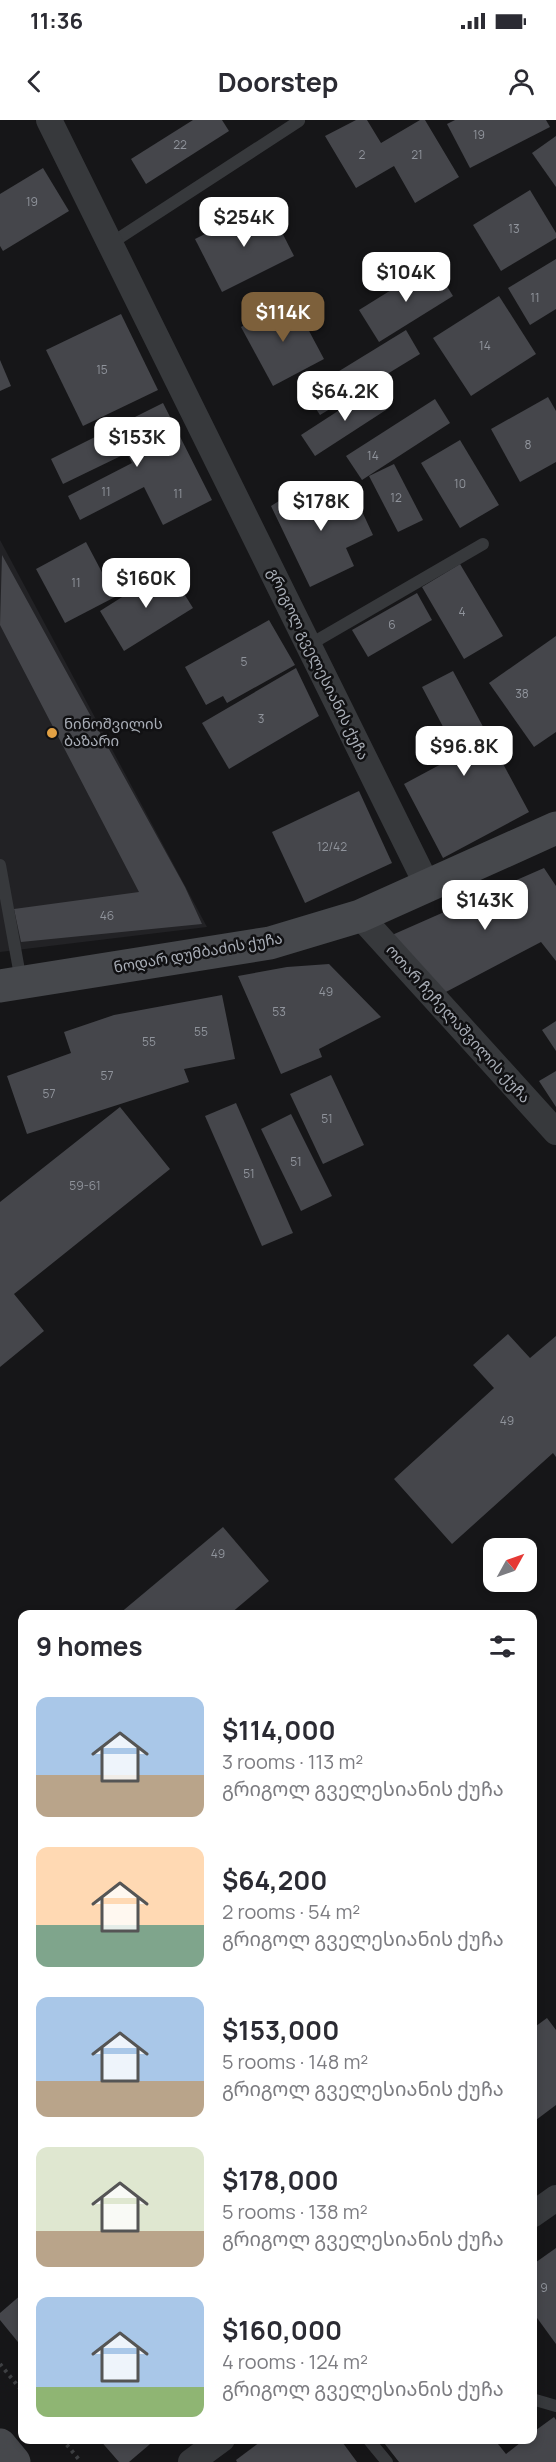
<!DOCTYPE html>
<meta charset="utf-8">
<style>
body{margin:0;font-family:Manrope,"Noto Sans Georgian",sans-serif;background:#f7f7f7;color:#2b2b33;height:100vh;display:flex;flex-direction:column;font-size:22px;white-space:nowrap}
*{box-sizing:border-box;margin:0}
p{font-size:20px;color:#7c7c81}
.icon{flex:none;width:33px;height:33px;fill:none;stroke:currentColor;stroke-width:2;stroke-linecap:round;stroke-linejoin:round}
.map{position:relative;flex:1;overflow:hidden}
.side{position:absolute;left:18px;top:1490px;width:519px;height:834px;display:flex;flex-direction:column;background:#fff;border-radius:12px;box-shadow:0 3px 9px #0003}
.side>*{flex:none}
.needle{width:39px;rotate:50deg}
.controls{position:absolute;left:483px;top:1418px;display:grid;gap:12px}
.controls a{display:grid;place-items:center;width:54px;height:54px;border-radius:12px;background:#fff;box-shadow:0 3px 9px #0003;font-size:30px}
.price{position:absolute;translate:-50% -51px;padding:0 14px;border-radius:12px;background:#fff;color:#222;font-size:20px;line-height:39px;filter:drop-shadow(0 2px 3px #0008)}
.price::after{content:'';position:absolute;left:50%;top:36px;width:18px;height:14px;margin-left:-9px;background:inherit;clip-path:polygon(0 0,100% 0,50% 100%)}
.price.active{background:#7d603b;color:#fff}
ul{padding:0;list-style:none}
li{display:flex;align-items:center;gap:18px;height:150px;padding:0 18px}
li span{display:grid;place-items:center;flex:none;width:168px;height:120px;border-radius:12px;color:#555}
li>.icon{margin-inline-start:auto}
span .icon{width:72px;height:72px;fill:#fffc;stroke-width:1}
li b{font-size:26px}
h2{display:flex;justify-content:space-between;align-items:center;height:72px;padding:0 18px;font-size:26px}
.status{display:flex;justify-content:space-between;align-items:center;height:42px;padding:0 30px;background:#fff;direction:ltr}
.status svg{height:16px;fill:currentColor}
header{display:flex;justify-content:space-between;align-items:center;height:78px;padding:0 18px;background:#fff;font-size:27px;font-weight:700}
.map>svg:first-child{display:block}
.built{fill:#222225}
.building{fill:#45464b}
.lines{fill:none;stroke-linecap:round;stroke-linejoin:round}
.path{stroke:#3e4043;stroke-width:4;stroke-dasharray:3 4.5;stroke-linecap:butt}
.service{stroke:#37393c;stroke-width:12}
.minor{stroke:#37393c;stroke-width:26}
.secondary{stroke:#46484c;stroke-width:33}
.poi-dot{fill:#e2a144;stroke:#111113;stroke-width:2}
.labels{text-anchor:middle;stroke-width:5;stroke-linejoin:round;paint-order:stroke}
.number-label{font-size:12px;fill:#90949c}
.street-label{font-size:15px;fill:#a9aeb7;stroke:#111113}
.poi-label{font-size:15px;fill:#a9aeb7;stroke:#111113;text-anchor:start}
</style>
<div class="status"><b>11:36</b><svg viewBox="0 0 49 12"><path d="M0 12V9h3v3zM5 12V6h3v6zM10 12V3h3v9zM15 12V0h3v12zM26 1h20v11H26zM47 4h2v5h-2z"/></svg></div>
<header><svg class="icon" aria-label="back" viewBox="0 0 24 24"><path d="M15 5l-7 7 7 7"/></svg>Doorstep<svg class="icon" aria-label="person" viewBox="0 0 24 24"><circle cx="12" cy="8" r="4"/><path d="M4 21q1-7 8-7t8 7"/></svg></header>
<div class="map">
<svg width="556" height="2342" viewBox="0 0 556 2342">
<rect width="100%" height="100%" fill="#161618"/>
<!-- built -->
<polygon class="built" points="0,420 207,807 0,832"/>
<!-- building -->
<g class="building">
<polygon points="193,0 222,0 229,11 146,64 131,39"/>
<polygon points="356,0 367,0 381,23 420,0 425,0 459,57 415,83 394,46 356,68 325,16"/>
<polygon points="455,0 546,0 550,7 470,48 447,4"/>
<polygon points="556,16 556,67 532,33"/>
<polygon points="43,48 69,91 3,131 0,126 0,74"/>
<polygon points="530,70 556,113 556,118 501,151 473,105"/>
<polygon points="267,83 294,136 222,172 195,119"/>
<polygon points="556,139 556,189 530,205 508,168"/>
<polygon points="433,144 453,176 379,222 359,190"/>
<polygon points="499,176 536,234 471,276 433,218"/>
<polygon points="292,179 324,239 273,266 241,207"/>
<polygon points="121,194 158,270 83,306 46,230"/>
<polygon points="406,210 420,234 320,295 305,272"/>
<polygon points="0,240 11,266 0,271"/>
<polygon points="375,267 389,288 315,336 301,315"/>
<polygon points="548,277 556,291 556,342 520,362 491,309"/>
<polygon points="435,279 450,303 362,360 346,336"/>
<polygon points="163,283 212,380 163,405 144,367 80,400 68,376 132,343 127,333 63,364 51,339"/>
<polygon points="460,320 499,385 460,408 421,343"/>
<polygon points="394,344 423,400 398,412 369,356"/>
<polygon points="306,364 323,386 353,372 373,415 346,428 354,446 310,467 271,386"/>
<polygon points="86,422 115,477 65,503 36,449"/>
<polygon points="2,435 185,767 202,804 21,822 14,789 139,772 0,505"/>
<polygon points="460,444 503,516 464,539 422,467"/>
<polygon points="168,448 193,488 124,531 100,491"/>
<polygon points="417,473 432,500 368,537 352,510"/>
<polygon points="269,500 295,545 227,583 223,576 206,585 185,547"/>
<polygon points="556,516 556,612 534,627 489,563"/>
<polygon points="296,548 319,596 229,649 202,603"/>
<polygon points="453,551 529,692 443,738 404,664 458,635 422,567"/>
<polygon points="359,671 392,743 305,783 272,712"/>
<polygon points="544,748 556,766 556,841 541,822 444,873 392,815"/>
<polygon points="329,844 381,897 319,929 322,937 281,954 238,856 287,847"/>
<polygon points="222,875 235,939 184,949 189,962 27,1014 7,956 71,933 64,912 114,895"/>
<polygon points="556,901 556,931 542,910"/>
<polygon points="556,951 556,987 539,961"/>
<polygon points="331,955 364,1025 323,1044 290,974"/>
<polygon points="236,983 293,1113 262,1126 205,996"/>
<polygon points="120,987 170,1049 14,1174 44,1211 0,1247 0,1082"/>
<polygon points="291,994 332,1076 301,1091 261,1009"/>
<polygon points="508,1214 530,1238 556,1216 556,1337 553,1333 452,1424 394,1359 494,1268 473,1245"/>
<polygon points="223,1407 269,1461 230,1494 119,1494"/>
<polygon points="547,1898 556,1910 556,1985 532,2003 532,1909"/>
<polygon points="556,2128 556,2224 532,2191 532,2145"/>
<polygon points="22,2174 22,2227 0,2200 0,2193"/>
<polygon points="554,2297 556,2300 556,2342 399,2342 381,2319 494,2319 506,2334 525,2319 532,2319 532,2313"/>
<polygon points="99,2319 156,2319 129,2342 119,2342"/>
<polygon points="264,2319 340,2319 357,2342 237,2342 236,2340"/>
</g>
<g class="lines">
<!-- path -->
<g class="path">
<polyline points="0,2244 22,2271"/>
<polyline points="62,2319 81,2342"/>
</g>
<!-- service -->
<g class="service">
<polyline points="110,124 299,1"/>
<polyline points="309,525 483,424"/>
<polyline points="0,745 21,861"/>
<polyline points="532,2279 556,2286"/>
<polyline points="368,2319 387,2342"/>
</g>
<!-- minor -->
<g class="minor">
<polyline points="49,0 427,765"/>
<polyline points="360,796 556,1012"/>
<polyline points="532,2095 556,2078"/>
<polyline points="191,2342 222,2319"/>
</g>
<!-- secondary -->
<g class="secondary">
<polyline points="0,866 270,823 360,796 556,708"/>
<polyline points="0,2325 14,2342"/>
</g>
</g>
<!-- markers -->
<circle class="poi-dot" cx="52" cy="613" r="6"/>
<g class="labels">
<!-- number labels -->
<g class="number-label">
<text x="479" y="19">19</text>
<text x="180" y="29">22</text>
<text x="362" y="39">2</text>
<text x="417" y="39">21</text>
<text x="32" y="86">19</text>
<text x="514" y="113">13</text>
<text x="535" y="182">11</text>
<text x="485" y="230">14</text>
<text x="102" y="254">15</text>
<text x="528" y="329">8</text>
<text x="373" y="340">14</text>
<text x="460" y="368">10</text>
<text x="106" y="376">11</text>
<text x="178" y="378">11</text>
<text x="396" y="382">12</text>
<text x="76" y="467">11</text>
<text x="462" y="496">4</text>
<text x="392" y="509">6</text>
<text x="244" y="546">5</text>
<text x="522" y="578">38</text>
<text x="261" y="603">3</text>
<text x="332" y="731">12/42</text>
<text x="107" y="800">46</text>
<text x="326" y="876">49</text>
<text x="279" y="896">53</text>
<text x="201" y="916">55</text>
<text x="149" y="926">55</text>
<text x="107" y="960">57</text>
<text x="49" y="978">57</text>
<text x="327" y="1003">51</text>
<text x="296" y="1046">51</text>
<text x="249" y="1058">51</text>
<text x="85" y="1070">59-61</text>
<text x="507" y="1305">49</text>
<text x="218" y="1438">49</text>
<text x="544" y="2172">9</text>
</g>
<!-- street labels -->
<g class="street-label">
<text transform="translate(318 544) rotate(64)" y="5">გრიგოლ გველესიანის ქუჩა</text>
<text transform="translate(198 833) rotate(-10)" y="5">ნოდარ დუმბაძის ქუჩა</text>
<text transform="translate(458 904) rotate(48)" y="5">ოთარ ჩეჩელაშვილის ქუჩა</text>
</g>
<!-- poi labels -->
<g class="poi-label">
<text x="64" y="609">ნინოშვილის<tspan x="64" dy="17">ბაზარი</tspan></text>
</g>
</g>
</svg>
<div class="controls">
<a><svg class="needle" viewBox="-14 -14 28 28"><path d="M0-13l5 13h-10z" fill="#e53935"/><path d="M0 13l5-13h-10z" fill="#7c7c81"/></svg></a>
</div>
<b class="price" style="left:244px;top:128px">$254K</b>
<b class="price" style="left:406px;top:183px">$104K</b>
<b class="price active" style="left:283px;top:223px">$114K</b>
<b class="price" style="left:345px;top:302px">$64.2K</b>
<b class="price" style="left:137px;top:348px">$153K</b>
<b class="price" style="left:321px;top:412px">$178K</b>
<b class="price" style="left:146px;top:489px">$160K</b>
<b class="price" style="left:464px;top:657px">$96.8K</b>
<b class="price" style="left:485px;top:811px">$143K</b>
<section class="side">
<h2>9 homes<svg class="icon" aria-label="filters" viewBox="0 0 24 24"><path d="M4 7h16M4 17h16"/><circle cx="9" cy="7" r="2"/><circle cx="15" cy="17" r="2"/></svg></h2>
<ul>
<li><span style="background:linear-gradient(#a9c7e8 65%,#b9a48a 0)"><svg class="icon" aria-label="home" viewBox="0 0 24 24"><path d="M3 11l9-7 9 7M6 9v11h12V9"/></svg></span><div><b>$114,000</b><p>3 rooms · 113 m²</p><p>გრიგოლ გველესიანის ქუჩა</p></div></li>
<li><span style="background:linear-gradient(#ffd9b3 65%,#7fa58c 0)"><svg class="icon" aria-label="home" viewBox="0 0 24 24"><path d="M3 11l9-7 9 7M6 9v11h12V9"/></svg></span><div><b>$64,200</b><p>2 rooms · 54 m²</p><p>გრიგოლ გველესიანის ქუჩა</p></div></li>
<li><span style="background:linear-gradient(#a9c7e8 70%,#b9a48a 0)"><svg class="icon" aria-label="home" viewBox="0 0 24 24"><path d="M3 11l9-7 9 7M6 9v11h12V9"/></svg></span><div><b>$153,000</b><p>5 rooms · 148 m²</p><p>გრიგოლ გველესიანის ქუჩა</p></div></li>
<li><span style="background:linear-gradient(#dfe7d0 70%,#b9a48a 0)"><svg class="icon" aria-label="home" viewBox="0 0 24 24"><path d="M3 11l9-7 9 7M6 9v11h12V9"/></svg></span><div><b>$178,000</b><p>5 rooms · 138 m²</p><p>გრიგოლ გველესიანის ქუჩა</p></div></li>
<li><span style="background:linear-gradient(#a9c7e8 75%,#8fb573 0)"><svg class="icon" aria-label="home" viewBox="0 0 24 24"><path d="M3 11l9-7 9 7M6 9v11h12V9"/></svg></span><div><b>$160,000</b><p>4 rooms · 124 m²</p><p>გრიგოლ გველესიანის ქუჩა</p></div></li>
</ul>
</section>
</div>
